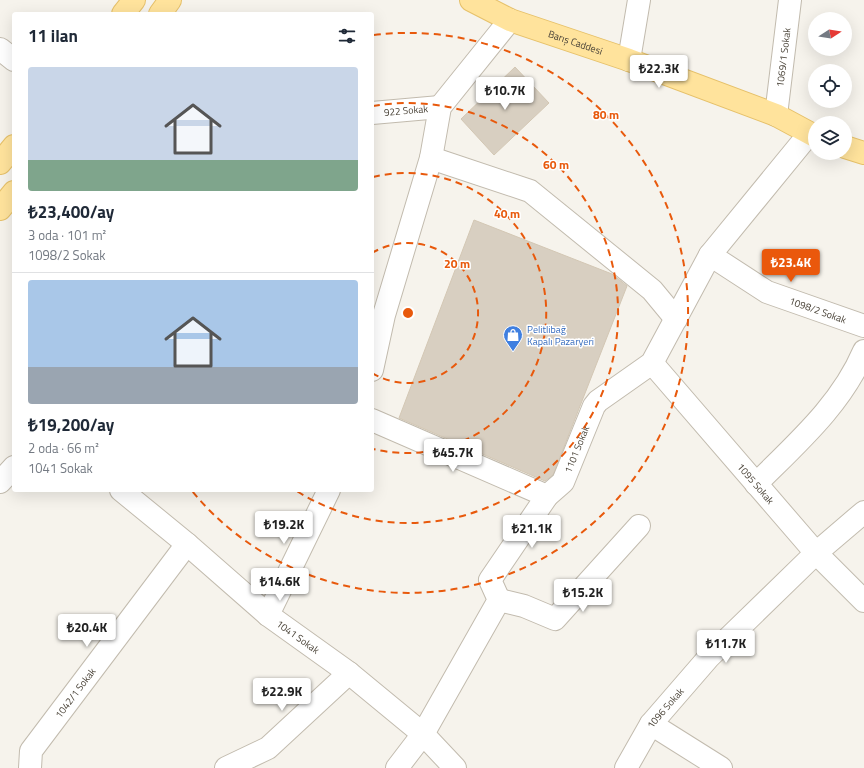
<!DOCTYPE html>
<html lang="tr">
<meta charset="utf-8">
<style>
body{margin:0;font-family:"Titillium Web",sans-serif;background:#f6f6f7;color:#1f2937;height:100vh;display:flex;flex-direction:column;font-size:15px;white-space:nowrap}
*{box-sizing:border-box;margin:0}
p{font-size:13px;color:#747a83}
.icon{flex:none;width:22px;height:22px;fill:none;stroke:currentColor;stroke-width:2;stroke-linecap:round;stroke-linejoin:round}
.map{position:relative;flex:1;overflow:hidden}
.panel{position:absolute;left:12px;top:12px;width:362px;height:480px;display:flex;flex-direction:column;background:#fff;border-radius:4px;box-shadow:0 4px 16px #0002}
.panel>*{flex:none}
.needle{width:26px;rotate:78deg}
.tools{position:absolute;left:808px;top:12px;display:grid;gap:8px}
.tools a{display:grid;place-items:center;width:44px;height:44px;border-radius:50%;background:#fff;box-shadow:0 4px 16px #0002;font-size:20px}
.price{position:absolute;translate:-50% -34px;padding:0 9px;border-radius:4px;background:#fff;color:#222;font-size:13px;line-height:26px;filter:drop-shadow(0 1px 2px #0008)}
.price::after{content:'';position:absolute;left:50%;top:24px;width:12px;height:9px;margin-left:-6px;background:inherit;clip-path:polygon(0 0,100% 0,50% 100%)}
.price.selected{background:#ea580c;color:#fff}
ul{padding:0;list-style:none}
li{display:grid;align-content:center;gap:8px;height:212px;padding:0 16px}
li+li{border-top:1px solid #e0e1e3}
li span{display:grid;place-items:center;height:124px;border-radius:4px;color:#555}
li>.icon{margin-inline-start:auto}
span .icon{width:72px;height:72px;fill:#fffc;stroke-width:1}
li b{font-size:17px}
h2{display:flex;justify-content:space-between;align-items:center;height:48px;padding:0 16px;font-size:17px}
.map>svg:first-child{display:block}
.building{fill:#d8cfc1;stroke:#d3c7b4}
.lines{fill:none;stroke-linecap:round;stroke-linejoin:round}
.minor-casing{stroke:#c2bbae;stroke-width:24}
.major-casing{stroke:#e6c16a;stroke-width:24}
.minor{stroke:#fff;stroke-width:22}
.major{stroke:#ffe39c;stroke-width:22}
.ring{fill:none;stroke:#e8590c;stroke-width:2;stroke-dasharray:7 5}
.labels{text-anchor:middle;stroke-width:3;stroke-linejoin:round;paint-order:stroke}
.street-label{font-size:10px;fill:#4b4439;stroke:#fff}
.shop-label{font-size:10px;fill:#366cbe;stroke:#fff;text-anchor:start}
.centre{fill:#e8590c;stroke:#fff;stroke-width:2}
.ring-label{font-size:12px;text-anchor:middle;font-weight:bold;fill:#e8590c;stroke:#fff;stroke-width:3;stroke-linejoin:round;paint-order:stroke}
</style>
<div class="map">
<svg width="864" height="768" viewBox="0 0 864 768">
<rect width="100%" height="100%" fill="#f6f3ec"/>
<!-- building -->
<g class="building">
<polygon points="515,67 549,103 494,155 461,119"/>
<polygon points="474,220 612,274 627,286 553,475 545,481 399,418"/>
</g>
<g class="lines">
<defs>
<g id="minor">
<polyline points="0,49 14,60"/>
<polyline points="629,60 639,0"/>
<path id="s1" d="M372,113L440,107"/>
<path id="s2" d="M776,115L790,0"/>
<polyline points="431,158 530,191 652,290 676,319"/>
<path id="s3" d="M710,255L767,292L864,326"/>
<path id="s4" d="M652,363L816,553L864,601"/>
<polyline points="372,370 384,315 431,158 440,107 510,20"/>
<polyline points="372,420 547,496"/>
<polyline points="0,482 14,467"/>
<path d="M756,484C797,443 841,405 864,351"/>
<path id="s5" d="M121,490L187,544L268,615L349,673L423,734L455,768"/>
<polyline points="499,600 524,606 555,619 639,526"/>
<polyline points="268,615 329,490"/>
<polyline points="651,724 721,768"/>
<path id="s6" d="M30,768L31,751L187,544"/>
<polyline points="226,768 268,748 349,673"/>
<path id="s7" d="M397,768L423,734L499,600L490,580L547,496L563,482L594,406L598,401L652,363L710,255L809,134"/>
<path id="s8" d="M626,768L651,724L709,657L816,553L864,512"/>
</g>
<g id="major">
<path id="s9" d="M471,0L510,20L629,60L776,115L815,136"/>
<polyline points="123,14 134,0"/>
<polyline points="160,14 170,0"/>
<polyline points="845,147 864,153"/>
<polyline points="0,163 14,146"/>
<polyline points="0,209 14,192"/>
</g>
</defs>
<!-- minor casing -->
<use href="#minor" class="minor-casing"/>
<!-- major casing -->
<use href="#major" class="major-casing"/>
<!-- minor -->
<use href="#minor" class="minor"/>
<!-- major -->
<use href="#major" class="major"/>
</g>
<!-- distance rings -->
<g class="ring">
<path d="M372 253A70 70 0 1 1 372 373"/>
<path d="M373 177A140 140 0 1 1 373 449"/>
<path d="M373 106A210 210 0 1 1 295 490"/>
<path d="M374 35A280 280 0 1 1 192 491"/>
</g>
<!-- icons -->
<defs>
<symbol id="shop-pin" viewBox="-11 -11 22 30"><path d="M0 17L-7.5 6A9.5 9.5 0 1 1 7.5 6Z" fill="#3f7fe0" stroke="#fff"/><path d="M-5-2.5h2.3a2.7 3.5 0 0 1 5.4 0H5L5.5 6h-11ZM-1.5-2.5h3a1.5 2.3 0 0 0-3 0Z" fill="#fff"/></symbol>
</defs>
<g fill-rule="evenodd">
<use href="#shop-pin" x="502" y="324" width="22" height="30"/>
</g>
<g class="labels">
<!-- street labels -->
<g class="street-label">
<text dy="4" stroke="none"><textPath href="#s9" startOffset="113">Barış Caddesi</textPath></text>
<text dy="4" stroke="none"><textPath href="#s2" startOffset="58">1069/1 Sokak</textPath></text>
<text dy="4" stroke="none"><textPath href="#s1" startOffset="34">922 Sokak</textPath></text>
<text dy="4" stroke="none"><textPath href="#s3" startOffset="122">1098/2 Sokak</textPath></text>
<text dy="4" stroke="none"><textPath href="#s7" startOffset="377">1101 Sokak</textPath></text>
<text dy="4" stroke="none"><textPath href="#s4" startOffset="159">1095 Sokak</textPath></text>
<text dy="4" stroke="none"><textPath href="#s5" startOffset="230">1041 Sokak</textPath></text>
<text dy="4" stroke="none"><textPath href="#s6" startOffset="90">1042/1 Sokak</textPath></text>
<text dy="4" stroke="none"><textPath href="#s8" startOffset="72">1096 Sokak</textPath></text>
</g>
<!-- shop labels -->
<g class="shop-label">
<text x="527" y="333">Pelitlibağ<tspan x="527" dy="12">Kapalı Pazaryeri</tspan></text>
</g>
</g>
<circle cx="408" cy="313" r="6" class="centre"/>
<g class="ring-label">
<text x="606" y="119">80 m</text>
<text x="556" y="169">60 m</text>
<text x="507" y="218">40 m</text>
<text x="457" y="268">20 m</text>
</g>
</svg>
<div class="tools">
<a><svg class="needle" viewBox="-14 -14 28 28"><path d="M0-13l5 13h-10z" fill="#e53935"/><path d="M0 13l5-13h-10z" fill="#747a83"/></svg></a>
<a><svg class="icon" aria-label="locate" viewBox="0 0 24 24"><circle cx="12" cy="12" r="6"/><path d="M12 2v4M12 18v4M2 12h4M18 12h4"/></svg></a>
<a><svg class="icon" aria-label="layers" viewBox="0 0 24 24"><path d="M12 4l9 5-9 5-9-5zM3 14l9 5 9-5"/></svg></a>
</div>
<b class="price" style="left:659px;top:89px">₺22.3K</b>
<b class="price" style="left:505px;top:111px">₺10.7K</b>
<b class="price selected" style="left:791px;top:283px">₺23.4K</b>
<b class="price" style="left:453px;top:473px">₺45.7K</b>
<b class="price" style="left:284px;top:545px">₺19.2K</b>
<b class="price" style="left:532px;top:549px">₺21.1K</b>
<b class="price" style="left:280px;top:602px">₺14.6K</b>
<b class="price" style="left:583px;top:613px">₺15.2K</b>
<b class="price" style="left:87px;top:648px">₺20.4K</b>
<b class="price" style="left:726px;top:664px">₺11.7K</b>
<b class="price" style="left:282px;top:712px">₺22.9K</b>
<section class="panel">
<h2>11 ilan<svg class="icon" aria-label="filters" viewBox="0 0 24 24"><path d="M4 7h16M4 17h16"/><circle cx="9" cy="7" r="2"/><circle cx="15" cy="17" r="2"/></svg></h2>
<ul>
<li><span style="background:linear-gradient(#c9d6e8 75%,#7fa58c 0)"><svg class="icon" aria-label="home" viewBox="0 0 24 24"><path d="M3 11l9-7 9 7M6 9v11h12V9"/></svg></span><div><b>₺23,400/ay</b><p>3 oda · 101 m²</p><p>1098/2 Sokak</p></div></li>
<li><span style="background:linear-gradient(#a9c7e8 70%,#9aa5b1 0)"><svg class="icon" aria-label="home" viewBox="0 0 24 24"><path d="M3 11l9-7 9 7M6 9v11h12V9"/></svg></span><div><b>₺19,200/ay</b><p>2 oda · 66 m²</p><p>1041 Sokak</p></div></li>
</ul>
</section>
</div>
